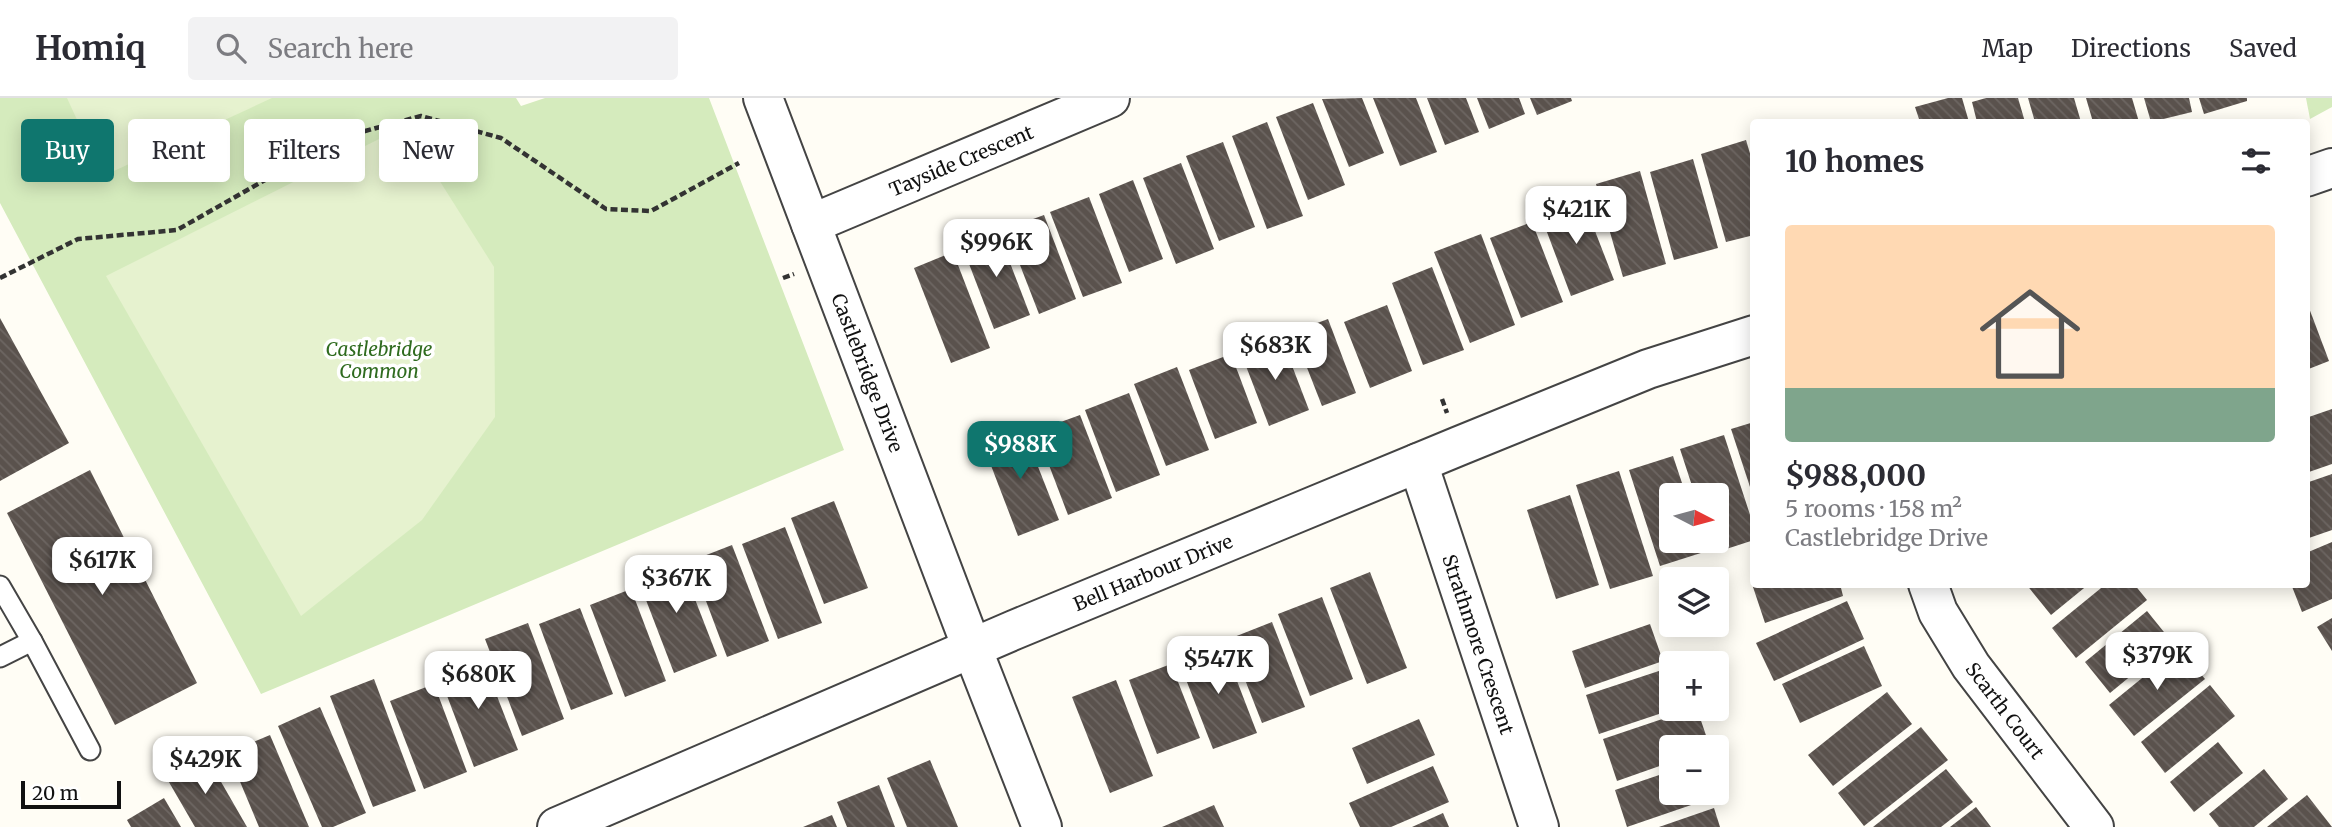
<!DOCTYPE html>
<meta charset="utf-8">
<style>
body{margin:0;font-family:Merriweather,serif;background:#f2f2f3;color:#2b2b33;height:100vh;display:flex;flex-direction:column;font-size:26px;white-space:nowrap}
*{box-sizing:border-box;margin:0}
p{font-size:23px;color:#7c7c81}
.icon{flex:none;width:38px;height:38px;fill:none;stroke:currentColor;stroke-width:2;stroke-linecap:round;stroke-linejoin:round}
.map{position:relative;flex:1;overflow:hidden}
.sheet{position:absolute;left:1750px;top:21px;width:560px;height:469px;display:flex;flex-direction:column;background:#fff;border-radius:7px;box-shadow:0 4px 18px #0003}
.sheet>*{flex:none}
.guide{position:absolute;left:21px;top:21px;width:665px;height:63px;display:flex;gap:14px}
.needle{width:46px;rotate:96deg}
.buttons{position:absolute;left:1659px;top:385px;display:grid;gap:14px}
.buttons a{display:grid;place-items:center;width:70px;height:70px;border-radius:7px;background:#fff;box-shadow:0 4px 18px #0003;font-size:35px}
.scale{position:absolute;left:21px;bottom:18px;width:100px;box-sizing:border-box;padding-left:7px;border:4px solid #111;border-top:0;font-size:19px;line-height:24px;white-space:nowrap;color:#111;-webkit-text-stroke:5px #fff;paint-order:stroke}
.price{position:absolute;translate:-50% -60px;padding:0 16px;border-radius:14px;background:#fff;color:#222;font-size:23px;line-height:46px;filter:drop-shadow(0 2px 4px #0008)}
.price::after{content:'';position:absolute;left:50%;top:42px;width:21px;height:16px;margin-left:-10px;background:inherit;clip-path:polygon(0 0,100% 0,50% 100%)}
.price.active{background:#0f766e;color:#fff}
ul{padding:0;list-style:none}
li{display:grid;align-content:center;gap:14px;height:371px;padding:0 35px}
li+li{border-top:2px solid #e1e1e2}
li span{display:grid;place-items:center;height:217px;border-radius:7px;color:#555}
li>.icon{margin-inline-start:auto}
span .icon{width:126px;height:126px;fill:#fffc;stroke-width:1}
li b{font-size:30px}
h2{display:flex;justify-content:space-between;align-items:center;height:84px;padding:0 35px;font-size:30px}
.tag{padding:0 24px;border-radius:7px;background:#fff;box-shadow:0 4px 18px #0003;font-size:24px;line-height:63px}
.tag.active{background:#0f766e;color:#fff}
header{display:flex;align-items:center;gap:42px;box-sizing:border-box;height:98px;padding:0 35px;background:#fff;border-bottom:2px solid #e1e1e2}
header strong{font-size:33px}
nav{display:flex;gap:38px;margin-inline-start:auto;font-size:24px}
.search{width:490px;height:63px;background:#f2f2f3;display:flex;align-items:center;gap:18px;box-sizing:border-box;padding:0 24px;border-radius:7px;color:#7c7c81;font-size:26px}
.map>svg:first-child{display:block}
.park{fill:#d5ebbd}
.pitch{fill:#e6f2cf}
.building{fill:url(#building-back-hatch)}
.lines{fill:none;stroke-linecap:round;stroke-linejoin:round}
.service-casing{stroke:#444;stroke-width:23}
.minor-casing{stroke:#444;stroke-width:42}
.tertiary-casing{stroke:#444;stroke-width:42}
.path{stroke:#333;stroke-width:4.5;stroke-dasharray:7 3.5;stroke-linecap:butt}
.service{stroke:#fff;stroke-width:19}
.minor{stroke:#fff;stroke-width:38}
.tertiary{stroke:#fff;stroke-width:38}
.labels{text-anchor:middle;stroke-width:7;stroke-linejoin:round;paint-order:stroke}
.street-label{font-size:19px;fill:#111;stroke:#fff}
.park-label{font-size:19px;font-style:italic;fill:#2f6b1f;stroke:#fff}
</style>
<header>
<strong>Homiq</strong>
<div class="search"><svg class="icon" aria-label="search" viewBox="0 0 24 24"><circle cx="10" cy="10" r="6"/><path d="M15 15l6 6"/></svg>Search here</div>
<nav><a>Map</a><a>Directions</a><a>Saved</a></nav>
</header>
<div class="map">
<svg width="2332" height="729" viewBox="0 0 2332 729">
<defs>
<pattern id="building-back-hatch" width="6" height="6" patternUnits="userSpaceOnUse" patternTransform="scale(1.75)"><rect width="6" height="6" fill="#5a524d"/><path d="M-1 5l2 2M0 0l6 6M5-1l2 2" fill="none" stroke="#6d6662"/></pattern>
</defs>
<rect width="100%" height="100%" fill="#fffdf5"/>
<!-- park -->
<g class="park">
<polygon points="0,0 516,0 521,8 545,0 709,0 844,352 261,596 0,105"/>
<polygon points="2306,0 2332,0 2332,9 2310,21"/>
</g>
<!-- pitch -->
<g class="pitch">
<polygon points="67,0 272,0 103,78"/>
<polygon points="405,28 494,169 495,319 422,422 301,518 106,178"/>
</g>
<!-- building -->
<g class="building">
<polygon points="1362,0 1384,55 1349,69 1322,1"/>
<polygon points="1373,0 1416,0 1437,54 1400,68"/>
<polygon points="1427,0 1466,0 1479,34 1445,47"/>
<polygon points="1477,0 1519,0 1525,16 1489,31"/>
<polygon points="1530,0 1571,0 1572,3 1537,17"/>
<polygon points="1948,0 1962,0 1969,24 1920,24 1915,9"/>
<polygon points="1986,0 2018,0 2025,24 1977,24 1972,4"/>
<polygon points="2028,0 2074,0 2081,24 2035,24"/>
<polygon points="2086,0 2132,0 2139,24 2093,24"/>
<polygon points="2144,0 2189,0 2192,14 2151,24"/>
<polygon points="2199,0 2247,0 2247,3 2204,16"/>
<polygon points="1313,5 1345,87 1308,102 1276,19"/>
<polygon points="1267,24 1303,118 1267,131 1232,38"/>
<polygon points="1746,42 1754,69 1754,137 1726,144 1701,56"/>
<polygon points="1223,44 1255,129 1219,143 1186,58"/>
<polygon points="1693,61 1718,150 1674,162 1650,74"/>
<polygon points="1181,65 1214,151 1176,166 1143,80"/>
<polygon points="1640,73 1666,166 1623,179 1596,86"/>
<polygon points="1133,82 1163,161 1129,174 1099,96"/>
<polygon points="1581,97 1614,182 1571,198 1539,113"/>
<polygon points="1089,99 1122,185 1083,199 1050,114"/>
<polygon points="1044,117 1076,201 1039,216 1006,131"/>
<polygon points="1532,124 1563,204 1521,220 1490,140"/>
<polygon points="997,131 1030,217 994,231 961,145"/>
<polygon points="1481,136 1515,227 1470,245 1434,154"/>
<polygon points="953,154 990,250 951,265 914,170"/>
<polygon points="1432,169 1464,252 1423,267 1392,185"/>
<polygon points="2306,202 2329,263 2306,272"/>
<polygon points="1387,207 1412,273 1370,290 1344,224"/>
<polygon points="0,220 69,345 0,383"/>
<polygon points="1328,221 1356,295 1322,308 1293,234"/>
<polygon points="1281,239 1309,312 1269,328 1241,255"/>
<polygon points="1231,256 1257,325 1215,341 1189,272"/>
<polygon points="1177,269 1209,352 1166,368 1134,286"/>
<polygon points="1129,295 1160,377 1116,394 1085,312"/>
<polygon points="2332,311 2332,366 2306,375 2306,320"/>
<polygon points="1080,317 1112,400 1068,417 1036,333"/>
<polygon points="1754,324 1754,398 1753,398 1731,331"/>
<polygon points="1022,328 1059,422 1018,438 982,344"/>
<polygon points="1724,337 1754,429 1754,442 1714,455 1710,443 1717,443 1717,397 1695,397 1680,351"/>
<polygon points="1673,358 1686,397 1671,397 1671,443 1701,443 1704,454 1660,468 1629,372"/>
<polygon points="90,372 197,585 115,627 7,415"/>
<polygon points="1619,373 1653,478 1610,491 1576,387"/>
<polygon points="2332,376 2332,432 2306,441 2306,385"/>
<polygon points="1570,397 1599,487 1556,501 1527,412"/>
<polygon points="834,403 868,490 824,506 791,420"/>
<polygon points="785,429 822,525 778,541 742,446"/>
<polygon points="2332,444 2332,501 2302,514 2291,486 2306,486 2306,455"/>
<polygon points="732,447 769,543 727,559 691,463"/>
<polygon points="679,460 717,558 674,575 636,476"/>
<polygon points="1370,474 1407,570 1367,586 1330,490"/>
<polygon points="1760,486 1840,486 1843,498 1765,525 1753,489"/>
<polygon points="2026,486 2089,486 2051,517"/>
<polygon points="2106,486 2134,486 2147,502 2076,560 2052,530"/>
<polygon points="631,491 666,583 625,599 590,507"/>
<polygon points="1322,499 1353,581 1310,598 1278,516"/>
<polygon points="1847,503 1864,541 1774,583 1756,545"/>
<polygon points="580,510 613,596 571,612 539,526"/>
<polygon points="2147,513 2172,544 2110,595 2085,564"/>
<polygon points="2332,520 2332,553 2317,529"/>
<polygon points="1272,524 1305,609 1262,625 1229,541"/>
<polygon points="528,525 564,621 522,638 485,541"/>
<polygon points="1650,526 1663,563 1585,590 1572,553"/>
<polygon points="1222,544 1257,635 1213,651 1178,561"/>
<polygon points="1864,548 1882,588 1800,625 1782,586"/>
<polygon points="2179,550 2205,581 2134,638 2109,607"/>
<polygon points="481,557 518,652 474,669 438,574"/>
<polygon points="1171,566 1200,640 1157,656 1129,582"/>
<polygon points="1671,569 1671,612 1599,636 1586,597"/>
<polygon points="374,581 416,693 373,709 330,598"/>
<polygon points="1116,582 1153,678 1110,695 1072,599"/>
<polygon points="434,586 467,674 424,691 390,603"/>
<polygon points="2210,587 2235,618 2165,675 2141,644"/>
<polygon points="1887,594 1912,626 1833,688 1808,657"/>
<polygon points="320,609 366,715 333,729 322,729 278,628"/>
<polygon points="1692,611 1697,611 1710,649 1671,649 1671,664 1617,683 1603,641"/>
<polygon points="1419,621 1435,657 1367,686 1352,650"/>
<polygon points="1921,629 1948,662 1864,728 1838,695"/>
<polygon points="270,637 309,729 259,729 228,655"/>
<polygon points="2218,644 2243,675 2194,714 2170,684"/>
<polygon points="205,656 247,729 195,729 166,679"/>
<polygon points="1717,659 1729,694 1627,729 1615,692 1671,673 1671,695 1717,695"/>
<polygon points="930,662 958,729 907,729 887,680"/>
<polygon points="1433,668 1449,704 1391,729 1360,729 1349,705"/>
<polygon points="1946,671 1973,704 1941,729 1873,729"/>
<polygon points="2264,671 2288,701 2254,729 2219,729 2209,716"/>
<polygon points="879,687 895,729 847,729 837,704"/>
<polygon points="2307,697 2332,729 2267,729"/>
<polygon points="164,700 181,729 131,729 127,722"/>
<polygon points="1214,707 1224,729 1162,729"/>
<polygon points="1976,709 1991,729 1950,729"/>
<polygon points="1714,710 1720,729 1659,729"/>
<polygon points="1443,715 1449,729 1412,729"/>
<polygon points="832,717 837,729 803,729"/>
</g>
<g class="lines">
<defs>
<g id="service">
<polyline points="0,488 32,543 90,652"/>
<polyline points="0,559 32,543"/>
</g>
<g id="minor">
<path id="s1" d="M811,126L1110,0"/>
<path id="s2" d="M1418,365L1539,729"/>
<path id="s3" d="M1928,486L1938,514L1971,568L2094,729"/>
<polyline points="972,550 1042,729"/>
</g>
<g id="tertiary">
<path id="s4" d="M763,0L972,550"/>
<polyline points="2306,79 2332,70"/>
<path id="s5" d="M557,729L1014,532L1459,348L1648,271L1754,237"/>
</g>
</defs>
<!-- service casing -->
<use href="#service" class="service-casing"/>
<!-- minor casing -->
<use href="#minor" class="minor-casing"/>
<!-- tertiary casing -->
<use href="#tertiary" class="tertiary-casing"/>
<!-- path -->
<g class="path">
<polyline points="0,180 78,141 177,132 339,40 421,18 501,40 606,111 651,113 739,65"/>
<polyline points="783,180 794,176"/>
<polyline points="1442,301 1447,315"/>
</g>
<!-- service -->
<use href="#service" class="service"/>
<!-- minor -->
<use href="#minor" class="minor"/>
<!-- tertiary -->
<use href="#tertiary" class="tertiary"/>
</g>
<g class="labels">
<!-- street labels -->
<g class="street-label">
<text dy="7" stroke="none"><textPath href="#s1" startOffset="163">Tayside Crescent</textPath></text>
<text dy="7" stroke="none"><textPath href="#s4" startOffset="294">Castlebridge Drive</textPath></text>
<text dy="7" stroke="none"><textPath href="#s5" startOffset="648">Bell Harbour Drive</textPath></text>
<text dy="7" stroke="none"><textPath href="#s2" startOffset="191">Strathmore Crescent</textPath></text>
<text dy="7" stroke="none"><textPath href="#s3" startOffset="149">Scarth Court</textPath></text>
</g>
<!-- park labels -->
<g class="park-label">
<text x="379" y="258">Castlebridge<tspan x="379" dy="22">Common</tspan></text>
</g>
</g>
</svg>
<div class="buttons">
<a><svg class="needle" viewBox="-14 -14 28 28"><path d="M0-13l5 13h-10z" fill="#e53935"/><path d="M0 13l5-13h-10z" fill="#7c7c81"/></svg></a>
<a><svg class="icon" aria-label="layers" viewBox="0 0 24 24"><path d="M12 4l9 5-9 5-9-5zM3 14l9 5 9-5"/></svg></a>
<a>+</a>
<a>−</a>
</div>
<div class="scale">20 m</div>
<b class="price" style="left:1576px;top:148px">$421K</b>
<b class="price" style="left:996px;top:181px">$996K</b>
<b class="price" style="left:1275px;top:284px">$683K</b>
<b class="price active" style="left:1020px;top:383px">$988K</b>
<b class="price" style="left:102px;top:499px">$617K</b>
<b class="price" style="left:676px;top:517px">$367K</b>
<b class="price" style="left:2157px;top:594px">$379K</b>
<b class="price" style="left:1218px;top:598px">$547K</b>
<b class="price" style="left:478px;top:613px">$680K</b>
<b class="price" style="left:205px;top:698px">$429K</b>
<div class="guide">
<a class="tag active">Buy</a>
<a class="tag">Rent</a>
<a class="tag">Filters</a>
<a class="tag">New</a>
</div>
<section class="sheet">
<h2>10 homes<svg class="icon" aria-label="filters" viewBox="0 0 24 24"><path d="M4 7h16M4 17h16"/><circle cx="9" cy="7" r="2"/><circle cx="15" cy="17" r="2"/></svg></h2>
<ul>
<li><span style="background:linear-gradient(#ffd9b3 75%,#7fa58c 0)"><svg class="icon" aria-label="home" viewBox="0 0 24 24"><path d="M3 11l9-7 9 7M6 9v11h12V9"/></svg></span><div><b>$988,000</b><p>5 rooms · 158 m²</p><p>Castlebridge Drive</p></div></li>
</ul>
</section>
</div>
